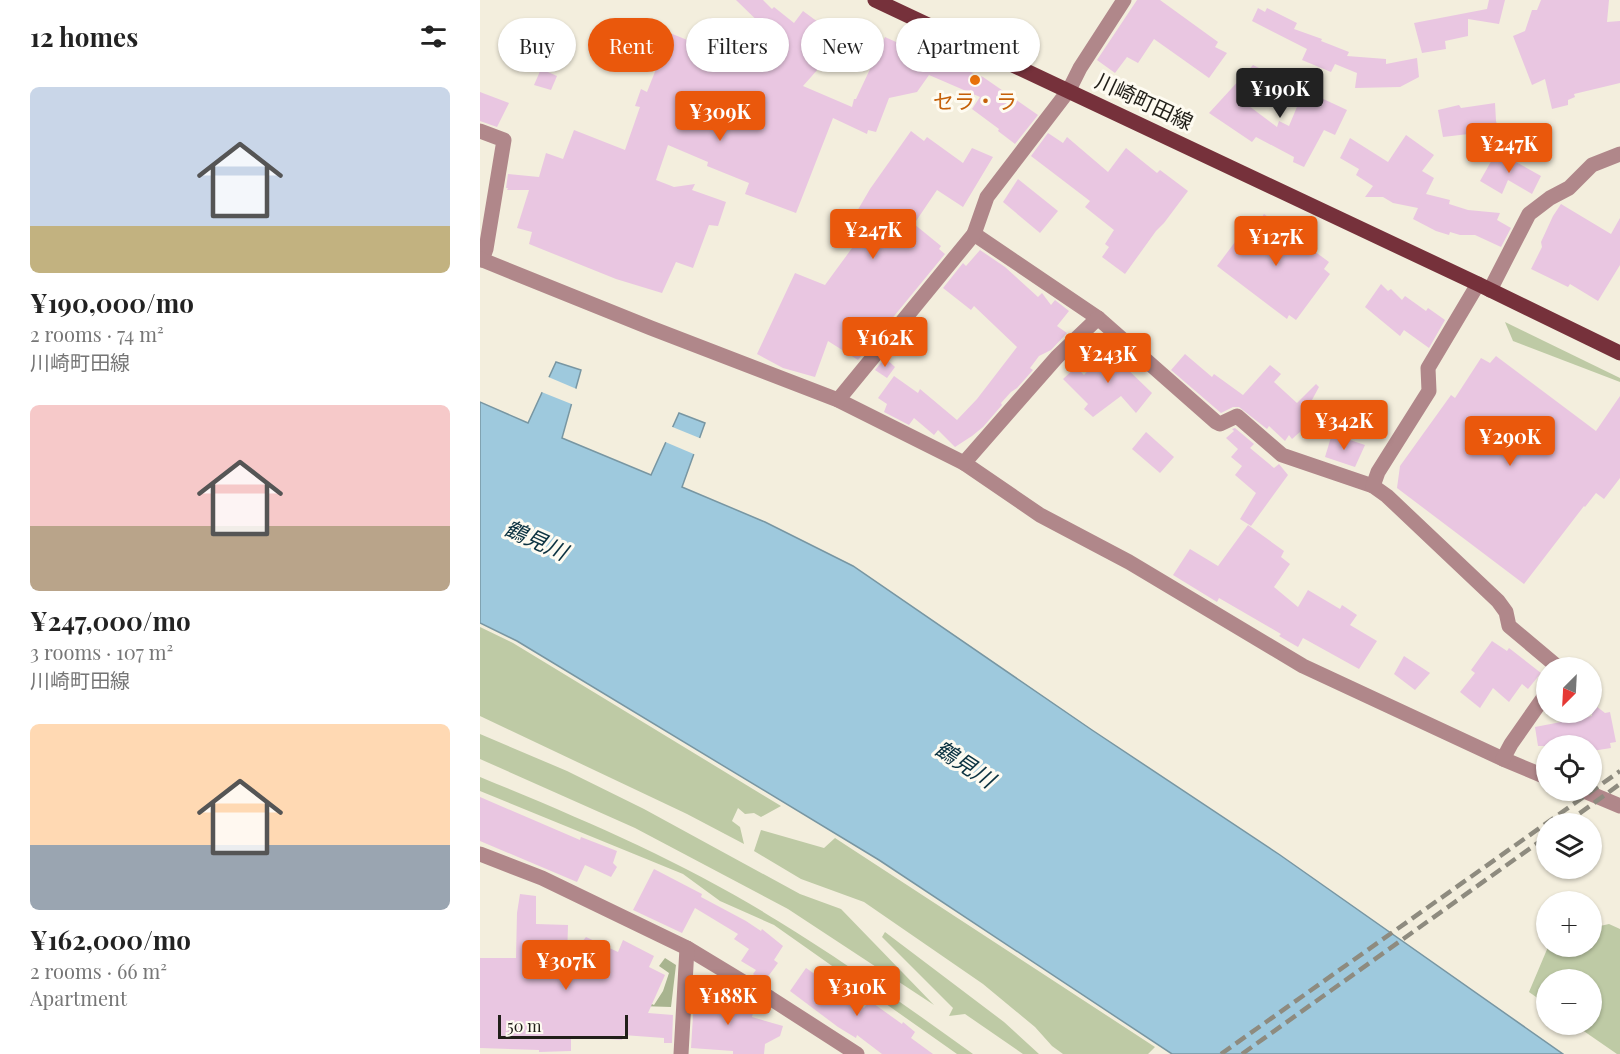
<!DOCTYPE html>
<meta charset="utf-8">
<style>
body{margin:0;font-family:"Playfair Display","Noto Sans JP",serif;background:#f2f2f2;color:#222;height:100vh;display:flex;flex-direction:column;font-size:22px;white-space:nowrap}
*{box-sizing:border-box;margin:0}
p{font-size:20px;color:#767676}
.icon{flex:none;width:33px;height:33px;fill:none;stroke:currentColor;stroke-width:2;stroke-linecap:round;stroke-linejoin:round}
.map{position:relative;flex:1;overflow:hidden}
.drawer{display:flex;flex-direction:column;background:#fff;width:480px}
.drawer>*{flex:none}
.banner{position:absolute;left:18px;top:18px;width:570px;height:54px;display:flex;gap:12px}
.needle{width:39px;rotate:204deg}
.tools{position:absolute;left:1056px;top:657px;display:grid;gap:12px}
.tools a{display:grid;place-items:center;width:66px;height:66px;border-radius:50%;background:#fff;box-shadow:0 2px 4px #0004;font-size:30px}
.scale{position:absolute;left:18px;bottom:15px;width:130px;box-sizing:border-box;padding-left:6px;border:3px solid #211f19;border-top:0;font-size:16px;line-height:21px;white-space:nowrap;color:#211f19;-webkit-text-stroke:4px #fefbf1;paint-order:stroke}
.price{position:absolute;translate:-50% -51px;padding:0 14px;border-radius:6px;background:#ea580c;color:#fff;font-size:20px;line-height:39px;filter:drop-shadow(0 2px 3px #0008)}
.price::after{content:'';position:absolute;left:50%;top:36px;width:18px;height:14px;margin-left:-9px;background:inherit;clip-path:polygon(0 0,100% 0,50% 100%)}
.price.selected{background:#222;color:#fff}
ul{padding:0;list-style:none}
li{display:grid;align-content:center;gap:12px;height:318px;padding:0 30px}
li span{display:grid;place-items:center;height:186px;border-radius:9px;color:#555}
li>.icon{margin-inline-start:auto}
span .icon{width:108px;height:108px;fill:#fffc;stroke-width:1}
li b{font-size:26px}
h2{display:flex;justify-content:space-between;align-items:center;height:72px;padding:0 30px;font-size:26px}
.tag{padding:0 21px;border-radius:27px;background:#fff;box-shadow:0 2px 4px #0004;font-size:21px;line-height:54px}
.tag.selected{background:#ea580c;color:#fff}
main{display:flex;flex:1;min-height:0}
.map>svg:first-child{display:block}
.green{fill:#becaa5}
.forest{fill:#a8b48f}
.water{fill:#9ec9dd;stroke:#7896a2;stroke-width:1.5}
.pier{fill:#f3eedd}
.building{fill:#e9c6e1}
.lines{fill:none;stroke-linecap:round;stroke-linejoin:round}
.minor{stroke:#b0878a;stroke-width:15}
.major{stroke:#76313b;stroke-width:15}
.rail{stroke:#8e8b7f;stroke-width:4.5;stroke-dasharray:12 6;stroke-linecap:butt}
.food-dot{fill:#e8710a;stroke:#fefbf1;stroke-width:2}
.labels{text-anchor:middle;stroke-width:6;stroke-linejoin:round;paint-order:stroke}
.food-label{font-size:21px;fill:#c56008;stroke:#fefbf1}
.street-label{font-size:21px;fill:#211f19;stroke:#fefbf1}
.water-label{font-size:22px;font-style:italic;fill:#0b3241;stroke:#fefbf1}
</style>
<main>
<section class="drawer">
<h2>12 homes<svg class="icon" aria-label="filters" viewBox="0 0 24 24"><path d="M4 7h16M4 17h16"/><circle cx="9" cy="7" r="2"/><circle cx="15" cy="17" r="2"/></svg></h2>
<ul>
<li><span style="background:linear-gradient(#c9d6e8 75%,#c2b280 0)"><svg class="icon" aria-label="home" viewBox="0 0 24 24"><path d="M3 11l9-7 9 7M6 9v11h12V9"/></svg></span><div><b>¥190,000/mo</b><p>2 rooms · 74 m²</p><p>川崎町田線</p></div></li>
<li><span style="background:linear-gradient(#f6c9c9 65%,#b9a48a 0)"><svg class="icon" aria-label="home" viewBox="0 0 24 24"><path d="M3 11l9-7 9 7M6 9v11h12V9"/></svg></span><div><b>¥247,000/mo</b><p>3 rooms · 107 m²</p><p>川崎町田線</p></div></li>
<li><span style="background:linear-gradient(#ffd9b3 65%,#9aa5b1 0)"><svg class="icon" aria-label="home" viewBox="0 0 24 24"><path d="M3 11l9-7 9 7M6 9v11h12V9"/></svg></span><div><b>¥162,000/mo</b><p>2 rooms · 66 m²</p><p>Apartment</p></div></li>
</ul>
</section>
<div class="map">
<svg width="1140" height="1054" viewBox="0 0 1140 1054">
<rect width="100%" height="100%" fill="#f3eedd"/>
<!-- green -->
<g class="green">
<polygon points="1025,322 1140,378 1140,382 1033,341"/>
<polygon points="0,627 33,643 301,806 281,817 274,813 265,814 258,808 252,821 260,827 264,844 207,814 0,716"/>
<polygon points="0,734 87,771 164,809 320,894 361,909 454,1005 308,909 155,828 0,759"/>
<path d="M0,777C100,818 206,863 298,921C365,962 429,1008 493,1054H477L294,925L240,901L203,874L0,791Z"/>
<polygon points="281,830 344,848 355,838 675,1047 668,1054 583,1054 572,1046 555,1027 503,984 384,902 321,879 274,851"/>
<polygon points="1112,923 1120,926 1129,924 1140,929 1140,1054 1137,1054 1095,1025 1112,1024 1112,980 1066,980 1066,1004 1049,992 1068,947 1112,946"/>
<polygon points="405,932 524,1022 559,1054 543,1054 485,1014 469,1016 473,1008 402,937"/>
</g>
<!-- forest -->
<polygon class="forest" points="185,958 196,965 191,1007 160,1006 163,1000 174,1005 183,991 189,973 179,966"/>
<!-- water -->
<polygon class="water" points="76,362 101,370 82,438 171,475 199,413 225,423 202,487 285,522 373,566 612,730 800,855 1083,1054 692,1054 399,860 37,641 0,623 0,402 48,423"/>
<!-- pier -->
<g class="pier">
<polygon points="66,376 99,390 94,405 59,391"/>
<polygon points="190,426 222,439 216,455 183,441"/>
</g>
<!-- building -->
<g class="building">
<polygon points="256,0 283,0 292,9 294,7 314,23 323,11 342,25 338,34 355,50 323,86 372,107 374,99 376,99 405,37 447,56 449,54 468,65 469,63 503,77 558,115 535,144 518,131 519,129 492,109 500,97 449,75 437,92 409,98 396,132 388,130 387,134 353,118 316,213 265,194 269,183 227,166 228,162 188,145 176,180 194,187 215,184 212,190 246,202 238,226 229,225 213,268 196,262 182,293 136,279 49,244 52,232 37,228 49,190 27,190 28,188 26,188 28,174 59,177 66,153 83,159 94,130 145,150 160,107 155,106 161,89 167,92 178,64 172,62 185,31 222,46 230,18 298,41"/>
<polygon points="657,0 680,0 738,42 735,47 747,53 729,78 674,39 658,63 647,57 635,73 617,60"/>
<polygon points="1009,0 1025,0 1019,24 988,19 988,36 965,41 966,49 942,53 934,23 1007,9"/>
<polygon points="1061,0 1129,0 1127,22 1140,21 1140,83 1094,94 1095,97 1088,100 1088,105 1072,109 1065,79 1052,85 1033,36 1045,31 1052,10 1057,10"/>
<polygon points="778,8 785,12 787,8 817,23 814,29 842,39 841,41 869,52 867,56 906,59 906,64 937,58 939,77 920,87 875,88 877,73 855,64 851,72 822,60 827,49 772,21"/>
<polygon points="33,21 61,35 49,60 20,46"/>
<polygon points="773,65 787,72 761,100 797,127 799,121 809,126 824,90 867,110 855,135 844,130 824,167 813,162 814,157 776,137 772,142 729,113"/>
<polygon points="61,69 77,76 71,90 54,85"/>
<polygon points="0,92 29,103 17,127 0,121"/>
<polygon points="1015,103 1016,121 1020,135 997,135 997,133 963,137 958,110 979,105 981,108"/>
<polygon points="431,131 444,141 447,137 483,163 492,148 513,157 483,207 457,190 434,224 461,246 459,249 465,254 378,360 348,341 335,377 303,368 277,354 315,273 345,285 375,244 358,235 374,212 376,213 390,189"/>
<polygon points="568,133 583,143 587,137 628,172 646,148 677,173 680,170 708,191 684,223 676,231 645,274 622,257 629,247 625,244 634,230 605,207 610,201 551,156"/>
<polygon points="926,135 954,155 942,171 954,178 946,194 970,200 969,204 988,210 1020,213 1017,220 1031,228 1021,247 995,235 980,235 970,232 969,235 956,231 933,219 938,208 913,203 903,197 885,197 893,186 876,175 879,169 860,158 870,138 908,162"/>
<polygon points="1022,142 1027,157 1061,176 1052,194 1028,180 1022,194 1000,181"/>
<polygon points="538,179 578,211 560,233 523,202"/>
<polygon points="1081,204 1131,234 1140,218 1140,265 1118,301 1090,284 1088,287 1051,269 1062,247 1061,242 1073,216"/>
<polygon points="784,214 849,262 844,269 850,274 816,320 809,315 807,319 737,266 773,218 778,223"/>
<polygon points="500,250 525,267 558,297 562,293 571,305 575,300 589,311 577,326 587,333 571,350 559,356 550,368 553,370 537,388 531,392 521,403 522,405 503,427 492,436 475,447 458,430 454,435 434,418 429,425 404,412 407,404 398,398 414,376 438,393 440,389 477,420 497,399 537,347 494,306 491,310 463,288 483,263 486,266"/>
<polygon points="901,284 908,291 911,289 922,300 925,296 946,311 948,308 965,320 949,348 924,330 920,336 885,307"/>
<polygon points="633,344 645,356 639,361 672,393 656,413 641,396 613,417 604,409 608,404 583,379 596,367 604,375"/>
<polygon points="705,354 732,377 734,374 763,395 790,365 801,374 794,382 817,403 836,384 839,387 826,411 832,416 820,432 812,439 809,435 805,441 789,426 787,429 759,407 753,407 741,413 691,370"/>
<polygon points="1016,356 1116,431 1140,396 1140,478 1124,499 1116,493 1105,507 1104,506 1044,584 917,488 920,466 971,395 975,398 1001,358 1010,363"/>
<polygon points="405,358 415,367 407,378 395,370"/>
<polygon points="755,428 774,444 770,448 794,468 799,464 808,475 771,526 760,519 776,493 755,475 762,466 751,457 758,449 746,438 754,431 752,429"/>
<polygon points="666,432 694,457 680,473 652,449"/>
<polygon points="852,434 885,445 875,467 845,457"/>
<polygon points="768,525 804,551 801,557 810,564 794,587 818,607 828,590 860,609 862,605 877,615 870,625 897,641 879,669 823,638 818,647 799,636 801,634 739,598 737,602 693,575 710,549 738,566"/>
<polygon points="1012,641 1027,651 1029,648 1061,673 1048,689 1042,684 1029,702 1013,688 1000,708 980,692 995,673 991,670"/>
<polygon points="924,656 950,673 935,690 914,674"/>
<polygon points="1112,703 1125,713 1130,712 1136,742 1130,743 1131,748 1112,751 1112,746 1058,746 1055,727 1112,716"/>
<polygon points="0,797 100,840 101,837 137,851 133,863 137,867 131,877 105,865 97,882 0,841"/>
<polygon points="174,869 222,894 221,897 266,921 281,931 282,929 303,946 294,960 298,963 284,982 273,974 276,970 261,961 269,949 254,939 258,934 215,908 202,933 153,910"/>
<polygon points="40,894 56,896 56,924 88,925 87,960 106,937 138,952 143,940 174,956 169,967 185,975 168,1013 193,1015 192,1043 184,1043 184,1038 143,1035 142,1040 91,1036 91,1051 59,1052 59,1050 0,1048 0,958 36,958 37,913"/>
<polygon points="326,968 384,1008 390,1001 422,1024 423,1022 435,1032 431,1038 453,1054 402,1054 377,1035 376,1038 358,1027 310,991"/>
<polygon points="215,984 235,986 243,992 241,1007 273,1013 272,1017 303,1026 300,1036 285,1044 284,1054 253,1054 253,1051 211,1048"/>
</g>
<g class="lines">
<!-- minor -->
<g class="minor">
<polyline points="0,131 24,140 6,249 2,260"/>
<polyline points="494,234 618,318 736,422 740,424 757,416 802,455 893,486"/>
<polyline points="0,259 171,328 358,400 484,463 560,515 649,562 823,666 1023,759 1066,777"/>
<polyline points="998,284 948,368 949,391 898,472 893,486 907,496 1018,601 1026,612 1029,626 1079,668"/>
<polyline points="1010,290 1049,214 1070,198 1089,188 1112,165 1140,154"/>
<polyline points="358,400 494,234 507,197 589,90 600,68 644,0"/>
<polyline points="484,463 577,357 618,318"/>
<polyline points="1023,759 1031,744 1066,694"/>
<polyline points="1102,790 1140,806"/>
<polyline points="0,854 62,878 207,948 290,998 377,1054"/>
<polyline points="201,1054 207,948"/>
</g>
<!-- major -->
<polyline class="major" points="395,0 998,284 1140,353"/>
<!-- rail -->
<g class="rail">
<polyline points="1085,824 1140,784"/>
<polyline points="741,1054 1140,771"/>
<polyline points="762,1054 1066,837"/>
</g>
</g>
<!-- markers -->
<circle class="food-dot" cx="495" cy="80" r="6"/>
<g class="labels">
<!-- food labels -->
<g class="food-label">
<text x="495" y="109">セラ・ラ</text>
</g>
<!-- street labels -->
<g class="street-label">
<text transform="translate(664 102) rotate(25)" y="7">川崎町田線</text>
</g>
<!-- water labels -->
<g class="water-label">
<text transform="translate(56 540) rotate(24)" y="8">鶴見川</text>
<text transform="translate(485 764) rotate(33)" y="8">鶴見川</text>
</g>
</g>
</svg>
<div class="tools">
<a><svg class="needle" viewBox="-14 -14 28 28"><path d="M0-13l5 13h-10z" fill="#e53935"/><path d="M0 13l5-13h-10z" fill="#767676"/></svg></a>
<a><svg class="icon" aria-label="locate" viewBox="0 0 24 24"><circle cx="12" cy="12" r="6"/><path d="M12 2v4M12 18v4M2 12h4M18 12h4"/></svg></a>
<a><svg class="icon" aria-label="layers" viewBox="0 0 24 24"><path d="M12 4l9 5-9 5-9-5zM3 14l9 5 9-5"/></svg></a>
<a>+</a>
<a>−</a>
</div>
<div class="scale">50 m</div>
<b class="price selected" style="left:800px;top:119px">¥190K</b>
<b class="price" style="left:240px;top:142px">¥309K</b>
<b class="price" style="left:1029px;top:174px">¥247K</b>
<b class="price" style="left:393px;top:260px">¥247K</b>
<b class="price" style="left:796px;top:267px">¥127K</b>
<b class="price" style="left:405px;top:368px">¥162K</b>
<b class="price" style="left:628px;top:384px">¥243K</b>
<b class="price" style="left:864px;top:451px">¥342K</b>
<b class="price" style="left:1030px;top:467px">¥290K</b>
<b class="price" style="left:86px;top:991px">¥307K</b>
<b class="price" style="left:377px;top:1017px">¥310K</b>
<b class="price" style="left:248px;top:1026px">¥188K</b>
<div class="banner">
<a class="tag">Buy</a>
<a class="tag selected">Rent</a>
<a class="tag">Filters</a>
<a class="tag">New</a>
<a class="tag">Apartment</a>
</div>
</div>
</main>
